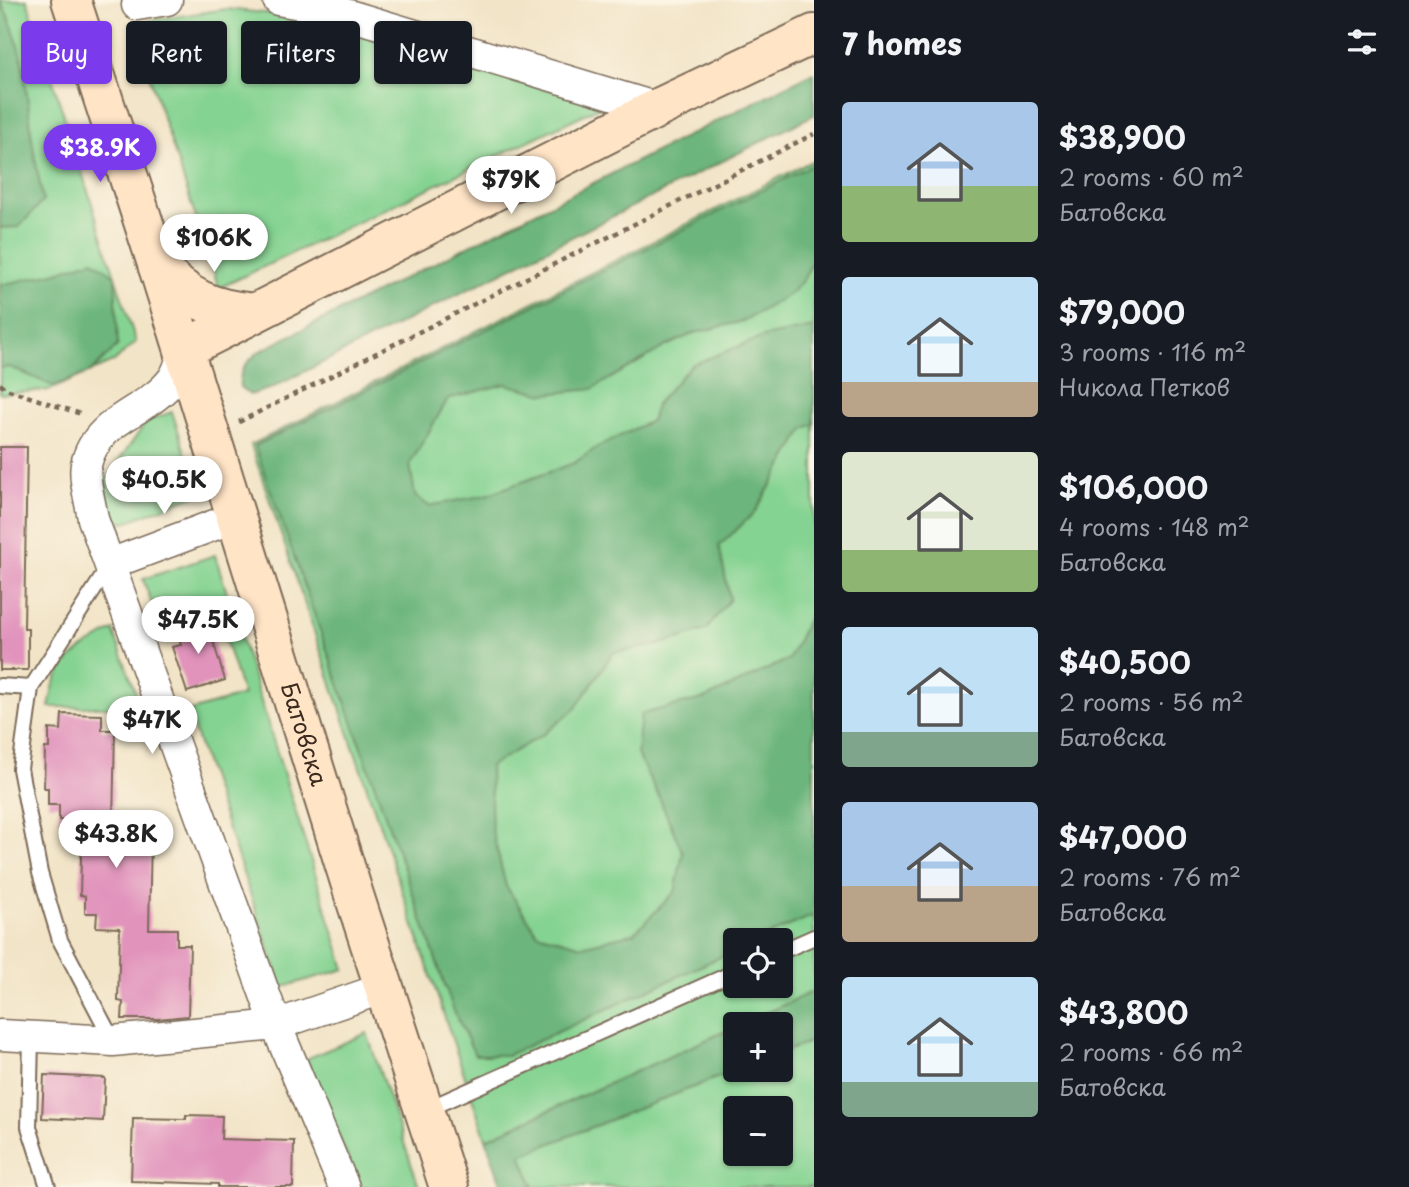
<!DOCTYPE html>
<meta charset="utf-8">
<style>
body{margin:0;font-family:"Playpen Sans",sans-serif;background:#20242c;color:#f1f3f6;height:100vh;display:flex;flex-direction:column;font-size:26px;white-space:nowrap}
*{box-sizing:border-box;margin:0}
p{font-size:23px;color:#9ea1a6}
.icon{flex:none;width:38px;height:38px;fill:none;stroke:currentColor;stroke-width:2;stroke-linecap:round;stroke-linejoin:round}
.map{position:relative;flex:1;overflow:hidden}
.panel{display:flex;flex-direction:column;background:#171b24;width:595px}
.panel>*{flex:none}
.banner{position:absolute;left:21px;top:21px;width:665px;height:63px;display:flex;gap:14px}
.fabs{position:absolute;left:723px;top:928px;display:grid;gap:14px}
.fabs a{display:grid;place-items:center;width:70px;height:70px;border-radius:7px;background:#171b24;box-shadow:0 2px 5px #0004;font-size:35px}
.price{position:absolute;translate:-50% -60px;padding:0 16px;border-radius:24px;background:#fff;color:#222;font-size:23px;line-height:46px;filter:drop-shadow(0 2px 4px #0008)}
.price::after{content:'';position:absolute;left:50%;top:42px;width:21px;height:16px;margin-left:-10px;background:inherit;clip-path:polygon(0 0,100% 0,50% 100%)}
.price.selected{background:#7c3aed;color:#fff}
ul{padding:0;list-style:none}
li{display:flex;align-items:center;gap:21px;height:175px;padding:0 28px}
li span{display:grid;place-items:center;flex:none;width:196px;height:140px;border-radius:7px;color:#555}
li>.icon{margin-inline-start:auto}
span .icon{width:84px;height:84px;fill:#fffc;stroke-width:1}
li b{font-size:30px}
h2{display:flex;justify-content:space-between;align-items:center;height:84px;padding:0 28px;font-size:30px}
.pill{padding:0 24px;border-radius:7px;background:#171b24;box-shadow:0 2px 5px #0004;font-size:24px;line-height:63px}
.pill.selected{background:#7c3aed;color:#fff}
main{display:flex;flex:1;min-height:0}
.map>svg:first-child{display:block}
.green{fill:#85d392;stroke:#607e58;stroke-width:2;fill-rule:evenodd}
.forest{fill:#6cb57c;stroke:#54704d;stroke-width:2}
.building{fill:#e193bc}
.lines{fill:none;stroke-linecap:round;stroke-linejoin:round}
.lane-casing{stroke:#7b6b59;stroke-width:18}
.street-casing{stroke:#7b6b59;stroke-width:33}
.secondary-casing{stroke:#7b6b59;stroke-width:42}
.path{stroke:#7b6b59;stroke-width:4.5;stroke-dasharray:5 5;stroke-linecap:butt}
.lane{stroke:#fff;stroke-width:14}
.street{stroke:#fff;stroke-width:30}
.secondary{stroke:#ffe4c6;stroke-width:38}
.labels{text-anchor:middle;stroke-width:7;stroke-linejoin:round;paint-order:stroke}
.street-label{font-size:23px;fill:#3b2a1e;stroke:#fcf5e5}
</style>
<main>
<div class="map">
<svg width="814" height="1187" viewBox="0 0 814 1187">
<rect width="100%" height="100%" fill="#fcf5e5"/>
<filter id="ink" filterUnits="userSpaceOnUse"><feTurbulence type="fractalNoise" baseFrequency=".0143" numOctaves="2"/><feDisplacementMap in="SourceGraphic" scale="14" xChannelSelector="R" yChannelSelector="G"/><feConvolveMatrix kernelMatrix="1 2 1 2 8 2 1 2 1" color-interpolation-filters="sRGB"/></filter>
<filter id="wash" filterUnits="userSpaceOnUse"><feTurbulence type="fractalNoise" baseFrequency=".00686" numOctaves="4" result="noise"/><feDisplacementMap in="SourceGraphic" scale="28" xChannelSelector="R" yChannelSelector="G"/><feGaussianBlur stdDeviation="1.57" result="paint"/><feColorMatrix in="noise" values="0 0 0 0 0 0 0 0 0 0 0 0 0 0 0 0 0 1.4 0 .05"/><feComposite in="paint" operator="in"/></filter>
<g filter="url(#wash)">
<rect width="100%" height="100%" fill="#f2e4c7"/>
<!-- green -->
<g class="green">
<polygon points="0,0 27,0 136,342 115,361 50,390 0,394"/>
<polygon points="226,9 265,13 412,47 610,102 219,288 132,23"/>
<path d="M814,160V991L742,1024H735V1027L486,1139L251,445ZM735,940H780V985H735Z"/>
<polygon points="172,412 199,494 126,522 114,523 108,508 104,482 147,421"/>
<polygon points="215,555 345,969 282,987 188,712 243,695 215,608 159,623 143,579"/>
<path d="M113,630L141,707H49C51,698 52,688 56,680C66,656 92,642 113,630Z"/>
<polygon points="367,1033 419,1187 360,1187 306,1059"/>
<path d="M814,1040V1187H534L520,1155L739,1069H780L781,1053ZM735,1108H780V1153H735Z"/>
</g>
<!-- forest -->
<g class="forest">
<path d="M0,0C23,41 26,85 31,131C34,155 39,178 43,201L19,227L0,228Z"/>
<path d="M814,72V115L272,388L250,395L240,387C238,370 248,361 260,351Z"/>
<polygon points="814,164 814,259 803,280 790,294 744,321 694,333 666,346 592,389 545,394 505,384 448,399 410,464 415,496 429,506 486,495 574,463 599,446 651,421 657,403 691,365 763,337 814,327 814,424 804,429 755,512 719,546 730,599 706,630 658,645 613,653 575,709 544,734 490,766 492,830 506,886 537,933 582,946 634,933 675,892 683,853 658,795 637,754 641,714 706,698 789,659 814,606 814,915 757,940 735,940 735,950 508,1055 475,1055 454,1011 255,446"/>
<polygon points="93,260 115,276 118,345 91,372 53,386 10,367 0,368 0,285 54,273"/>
<polygon points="814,991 814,1040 781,1053 780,1024 742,1024"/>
<polygon points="735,1027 735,1069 739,1069 521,1155 534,1187 502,1187 486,1139"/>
</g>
<g id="blocks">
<!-- building -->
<g class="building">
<polygon points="0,447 27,447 24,629 28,629 28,670 0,670"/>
<polygon points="206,618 225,680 187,692 172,647 181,645 176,627"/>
<polygon points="62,714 102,715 102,730 115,730 113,822 140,822 140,837 151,837 149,929 177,929 177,945 190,945 188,1016 157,1019 122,1019 123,1002 118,1001 120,928 96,927 97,913 85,913 85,896 80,895 82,821 59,820 59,805 48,805 48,788 44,788 45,748 49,748 49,729 61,730"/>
<polygon points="44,1075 105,1078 103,1121 42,1118"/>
<polygon points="186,1115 222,1116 221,1139 294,1141 293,1187 218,1187 218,1184 131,1181 133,1118 186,1119"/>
</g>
</g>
</g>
<g filter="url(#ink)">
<use href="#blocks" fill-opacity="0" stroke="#7b6b59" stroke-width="2"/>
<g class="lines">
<defs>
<g id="lane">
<polyline points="110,565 31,688 20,769 40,873 60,940 113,1041"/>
<polyline points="0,686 31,688"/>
<polyline points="780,952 814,937"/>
<polyline points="31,1038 29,1127 48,1187"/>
<polyline points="425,1110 735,972"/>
</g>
<g id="street">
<polyline points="278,0 329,9 658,108"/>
<polyline points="137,5 167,0"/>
<path d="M184,349C181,359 179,371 172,380C147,413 96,418 86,465C83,477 91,505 93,519L276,1025L344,1187"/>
<polyline points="110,564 236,517"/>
<polyline points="0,1035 113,1041 276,1025 384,988"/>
</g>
<g id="secondary">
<path id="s1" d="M71,0L158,267L354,895L449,1187"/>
<path d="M158,267C189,299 210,309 254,313"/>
<polyline points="184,349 658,108 814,34"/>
</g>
</defs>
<!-- lane casing -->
<use href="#lane" class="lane-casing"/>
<!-- street casing -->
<use href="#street" class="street-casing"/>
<!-- secondary casing -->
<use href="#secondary" class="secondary-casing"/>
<!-- path -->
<g class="path">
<polyline points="0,384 6,389 84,415"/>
<polyline points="239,422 814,134"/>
</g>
<!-- lane -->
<use href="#lane" class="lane"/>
<!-- street -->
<use href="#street" class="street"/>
<!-- secondary -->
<use href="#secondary" class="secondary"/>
</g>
</g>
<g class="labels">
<!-- street labels -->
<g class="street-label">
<text dy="8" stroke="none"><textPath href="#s1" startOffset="770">Батовска</textPath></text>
</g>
</g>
</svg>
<div class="fabs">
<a><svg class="icon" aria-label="locate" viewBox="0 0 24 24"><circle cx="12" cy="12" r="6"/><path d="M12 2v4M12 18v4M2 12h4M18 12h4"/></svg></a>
<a>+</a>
<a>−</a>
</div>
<b class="price selected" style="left:100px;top:184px">$38.9K</b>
<b class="price" style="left:511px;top:216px">$79K</b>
<b class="price" style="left:214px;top:274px">$106K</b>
<b class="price" style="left:164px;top:516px">$40.5K</b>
<b class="price" style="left:198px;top:656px">$47.5K</b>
<b class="price" style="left:152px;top:756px">$47K</b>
<b class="price" style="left:116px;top:870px">$43.8K</b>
<div class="banner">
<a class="pill selected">Buy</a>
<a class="pill">Rent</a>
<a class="pill">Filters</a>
<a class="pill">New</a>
</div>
</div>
<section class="panel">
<h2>7 homes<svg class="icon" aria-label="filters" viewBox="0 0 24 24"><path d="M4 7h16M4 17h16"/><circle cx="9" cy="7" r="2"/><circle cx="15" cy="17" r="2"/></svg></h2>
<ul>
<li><span style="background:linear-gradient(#a9c7e8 60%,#8fb573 0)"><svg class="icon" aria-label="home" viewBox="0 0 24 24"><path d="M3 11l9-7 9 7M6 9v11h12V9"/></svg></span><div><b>$38,900</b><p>2 rooms · 60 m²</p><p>Батовска</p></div></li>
<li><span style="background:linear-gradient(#bfe0f5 75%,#b9a48a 0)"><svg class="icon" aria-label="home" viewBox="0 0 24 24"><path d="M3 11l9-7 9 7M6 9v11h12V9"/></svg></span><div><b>$79,000</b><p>3 rooms · 116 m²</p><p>Никола Петков</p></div></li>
<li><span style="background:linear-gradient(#dfe7d0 70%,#8fb573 0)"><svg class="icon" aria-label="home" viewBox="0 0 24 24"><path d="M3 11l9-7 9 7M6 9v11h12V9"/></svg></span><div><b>$106,000</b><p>4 rooms · 148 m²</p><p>Батовска</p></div></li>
<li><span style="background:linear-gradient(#bfe0f5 75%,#7fa58c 0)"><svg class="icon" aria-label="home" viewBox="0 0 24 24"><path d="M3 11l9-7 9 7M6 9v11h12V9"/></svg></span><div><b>$40,500</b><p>2 rooms · 56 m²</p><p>Батовска</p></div></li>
<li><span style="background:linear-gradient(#a9c7e8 60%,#b9a48a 0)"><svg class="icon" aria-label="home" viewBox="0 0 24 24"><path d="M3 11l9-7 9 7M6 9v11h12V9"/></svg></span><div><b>$47,000</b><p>2 rooms · 76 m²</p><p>Батовска</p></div></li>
<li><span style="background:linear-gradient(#bfe0f5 75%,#7fa58c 0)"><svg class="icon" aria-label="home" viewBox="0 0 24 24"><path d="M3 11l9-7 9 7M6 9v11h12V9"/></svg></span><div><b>$43,800</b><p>2 rooms · 66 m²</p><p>Батовска</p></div></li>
</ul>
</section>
</main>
